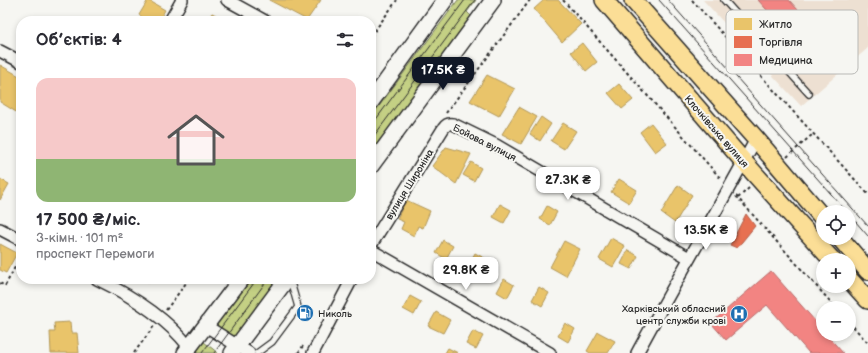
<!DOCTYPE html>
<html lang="uk">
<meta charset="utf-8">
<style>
body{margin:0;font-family:"Balsamiq Sans",sans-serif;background:#f7f7f7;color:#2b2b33;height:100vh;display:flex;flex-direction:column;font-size:15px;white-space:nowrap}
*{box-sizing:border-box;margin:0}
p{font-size:13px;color:#7c7c81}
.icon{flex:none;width:22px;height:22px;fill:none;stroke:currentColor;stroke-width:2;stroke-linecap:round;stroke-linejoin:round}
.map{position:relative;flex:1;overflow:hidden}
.drawer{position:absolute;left:16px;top:16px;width:360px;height:268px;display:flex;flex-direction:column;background:#fff;border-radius:16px;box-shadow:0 2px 6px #0003}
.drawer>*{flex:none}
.tools{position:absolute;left:816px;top:205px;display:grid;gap:8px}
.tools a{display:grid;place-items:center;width:40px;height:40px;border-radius:50%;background:#fff;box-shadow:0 2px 6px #0003;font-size:20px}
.price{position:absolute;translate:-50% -34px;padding:0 9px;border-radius:8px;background:#fff;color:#222;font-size:13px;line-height:26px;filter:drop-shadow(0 1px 2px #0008)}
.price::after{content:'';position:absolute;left:50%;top:24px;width:12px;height:9px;margin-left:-6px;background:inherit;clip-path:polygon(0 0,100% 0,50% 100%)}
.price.selected{background:#111827;color:#fff}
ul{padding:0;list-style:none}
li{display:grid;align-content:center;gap:8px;height:212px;padding:0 20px}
li span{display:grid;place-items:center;height:124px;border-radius:12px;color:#555}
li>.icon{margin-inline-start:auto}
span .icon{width:72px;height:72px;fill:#fffc;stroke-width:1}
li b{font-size:17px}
h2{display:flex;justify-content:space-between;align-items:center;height:48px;padding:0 20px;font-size:17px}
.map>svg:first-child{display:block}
.built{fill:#ede0d2}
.green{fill:#c4d084;stroke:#787e58}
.homes{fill:#e9c46a;stroke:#b09657}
.shops{fill:#e76f51;stroke:#af5b46}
.health{fill:#f28482;stroke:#b66968}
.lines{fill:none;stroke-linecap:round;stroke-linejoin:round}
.service-casing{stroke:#2b2b2b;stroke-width:8}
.minor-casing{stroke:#2b2b2b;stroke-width:14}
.secondary-casing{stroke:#2b2b2b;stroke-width:18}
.primary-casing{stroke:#2b2b2b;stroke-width:20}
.path{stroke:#2b2b2b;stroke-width:2;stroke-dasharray:3 3;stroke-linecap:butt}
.service{stroke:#f6f6f2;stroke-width:5.5}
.minor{stroke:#f6f6f2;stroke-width:11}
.secondary{stroke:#f6f6f2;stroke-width:15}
.primary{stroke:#fbde96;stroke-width:17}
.tram{stroke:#2b2b2b;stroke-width:1}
.labels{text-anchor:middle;stroke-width:4;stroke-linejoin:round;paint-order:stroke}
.street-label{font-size:10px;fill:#2b2b2b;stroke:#f6f6f2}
.poi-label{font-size:10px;fill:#2b2b2b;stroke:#f6f6f2;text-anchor:end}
.key{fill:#f6f6f2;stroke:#b9b9b6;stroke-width:1}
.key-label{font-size:11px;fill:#2b2b2b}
</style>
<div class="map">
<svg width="868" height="353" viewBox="0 0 868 353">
<rect width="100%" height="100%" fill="#f6f6f2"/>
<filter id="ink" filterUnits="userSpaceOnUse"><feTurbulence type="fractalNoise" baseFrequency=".025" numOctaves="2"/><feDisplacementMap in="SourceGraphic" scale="8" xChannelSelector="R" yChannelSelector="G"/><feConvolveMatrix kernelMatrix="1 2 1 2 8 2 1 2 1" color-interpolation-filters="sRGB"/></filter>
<g filter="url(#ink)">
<!-- built -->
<polygon class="built" points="703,0 868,0 868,48 801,106"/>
<!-- green -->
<g class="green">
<polygon points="458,0 476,0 467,12 471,16 371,154 371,117"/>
<polygon points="249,279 278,279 233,339 214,325"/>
<polygon points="204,342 218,353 195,353"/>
</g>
<!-- homes -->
<g class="homes">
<polygon points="148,0 165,10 159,21 148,21 139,15"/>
<polygon points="269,0 321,0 307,20"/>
<polygon points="544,0 558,0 581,24 562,42 534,9"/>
<polygon points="212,13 223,19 222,21 207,21"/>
<polygon points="582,43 597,62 586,71 571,52"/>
<polygon points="0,65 21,77 21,115 0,102"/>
<polygon points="487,75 515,89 499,116 470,101"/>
<polygon points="619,84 633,100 622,109 608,93"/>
<polygon points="519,107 537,117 521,144 502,134"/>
<polygon points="541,117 551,124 540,141 530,134"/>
<polygon points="563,123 576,131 564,149 551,141"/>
<polygon points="651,123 667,143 655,152 640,132"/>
<polygon points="446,147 471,154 456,184 432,166"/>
<polygon points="471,162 481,168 474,181 463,175"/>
<polygon points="0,179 9,184 0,200"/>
<polygon points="619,179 637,190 629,203 611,192"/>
<polygon points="678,185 692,195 675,223 661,213"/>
<polygon points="406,200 430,211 423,228 418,226 414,236 401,229 404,222 397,219"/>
<polygon points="500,204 511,210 504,223 493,217"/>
<polygon points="547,206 557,212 550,225 540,219"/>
<polygon points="611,238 625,246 613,267 599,259"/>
<polygon points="443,240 453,246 446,259 436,253"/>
<polygon points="564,241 580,249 566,276 550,267"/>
<polygon points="0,244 17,253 6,273 0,270"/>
<polygon points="628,250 638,256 631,269 621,264"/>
<polygon points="475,253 486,259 478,272 468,266"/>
<polygon points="144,279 155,279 154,281 151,279 149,282"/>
<polygon points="504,279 514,285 507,298 497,292"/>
<polygon points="539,287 549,293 542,306 532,300"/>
<polygon points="410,296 421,302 414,315 403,309"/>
<polygon points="436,312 450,320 443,333 428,326"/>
<polygon points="70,322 71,333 77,333 79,353 51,353 50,332 55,332 54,323"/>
<polygon points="565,323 575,329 568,342 558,336"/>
<polygon points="473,331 483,336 476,349 466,344"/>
<polygon points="598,332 615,341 608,353 590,353 587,351"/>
<polygon points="448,348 458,353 445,353"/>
</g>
<!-- shops -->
<polygon class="shops" points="746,214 755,226 737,248 730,245"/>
<!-- health -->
<g class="health">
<polygon points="758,0 789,0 818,32 801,48"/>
<polygon points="771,271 823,330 823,334 826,334 843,353 809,353 767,305 726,340 711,323"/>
</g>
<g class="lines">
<defs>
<g id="service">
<polyline points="724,0 809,94"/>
<polyline points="257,353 272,342 298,307 290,279"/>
</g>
<g id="minor">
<polyline points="227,0 265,21"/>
<polyline points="170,21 182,0"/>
<polyline points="0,51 21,62"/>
<polyline points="0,229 21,240"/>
<path d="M371,245L443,129C446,125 448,123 453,124L496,145L689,258"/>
<polyline points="371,250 550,353"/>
<path d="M97,279C132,296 166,317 189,347"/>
<polyline points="206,326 249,353"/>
<polyline points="313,353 352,279"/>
<path d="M637,353C676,281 717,211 756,139"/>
</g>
<g id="secondary">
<polyline points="371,102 445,0"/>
<polyline points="371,166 493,0"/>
<polyline points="185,353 241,279"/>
<polyline points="232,353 287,279"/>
</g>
<g id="primary">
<polyline points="604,0 744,162 832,260"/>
<polyline points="633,0 756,139 823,218"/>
<polyline points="840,238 868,271"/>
<polyline points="849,279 868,300"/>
</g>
</defs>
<!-- service casing -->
<use href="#service" class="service-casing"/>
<!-- minor casing -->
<use href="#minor" class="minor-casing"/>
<!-- secondary casing -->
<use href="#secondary" class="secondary-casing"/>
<!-- primary casing -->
<use href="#primary" class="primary-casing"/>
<!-- path -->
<g class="path">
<polyline points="563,0 721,179"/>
<polyline points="692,0 868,194"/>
<polyline points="371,36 397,0"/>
<polyline points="446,113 530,0"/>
<polyline points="787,157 813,134"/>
<polyline points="736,196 836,308"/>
<polyline points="738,198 749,188"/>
<polyline points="0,283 5,286 21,256"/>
<polyline points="166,310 189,279"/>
<polyline points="849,322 868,343"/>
<polyline points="134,353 154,326"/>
<polyline points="298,353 303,346"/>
</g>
<!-- service -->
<use href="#service" class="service"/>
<!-- minor -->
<use href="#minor" class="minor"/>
<!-- secondary -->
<use href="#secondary" class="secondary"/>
<!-- primary -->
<use href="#primary" class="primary"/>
<!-- tram -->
<g class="tram">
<polyline points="659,0 847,212"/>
<polyline points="668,0 868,226"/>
<polyline points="371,126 465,0"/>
<polyline points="371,140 475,0"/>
<polyline points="849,214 868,236"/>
<polyline points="202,353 257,279"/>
<polyline points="214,353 268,279"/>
</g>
</g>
</g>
<!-- icons -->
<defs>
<symbol id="fuel-disc" viewBox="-11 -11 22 22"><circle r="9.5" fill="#1f6fb2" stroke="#f6f6f2"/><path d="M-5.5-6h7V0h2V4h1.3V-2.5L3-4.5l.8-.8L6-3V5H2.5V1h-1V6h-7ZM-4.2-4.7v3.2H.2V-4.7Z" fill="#fff"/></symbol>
<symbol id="hospital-disc" viewBox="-11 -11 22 22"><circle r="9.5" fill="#1f6fb2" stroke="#f6f6f2"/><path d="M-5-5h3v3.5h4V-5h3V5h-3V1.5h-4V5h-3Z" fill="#fff"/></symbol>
</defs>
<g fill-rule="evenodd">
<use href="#fuel-disc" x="295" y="303" width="20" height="20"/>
<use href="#hospital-disc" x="729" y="304" width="20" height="20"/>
</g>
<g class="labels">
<!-- street labels -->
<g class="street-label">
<text transform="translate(717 131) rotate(49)" y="4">Клочківська вулиця</text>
<text transform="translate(485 142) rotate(27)" y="4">Бойова вулиця</text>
<text transform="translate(409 184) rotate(-58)" y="4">вулиця Широніна</text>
</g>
<!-- poi labels -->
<g class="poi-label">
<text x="726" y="312">Харківський обласний<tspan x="726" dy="12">центр служби крові</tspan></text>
<text x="318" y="317" text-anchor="start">Николь</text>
</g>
</g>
<!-- legend -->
<rect x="726" y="10" width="132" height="64" rx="6" class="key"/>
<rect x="734" y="18" width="18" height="12" fill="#e9c46a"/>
<rect x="734" y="36" width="18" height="12" fill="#e76f51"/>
<rect x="734" y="54" width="18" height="12" fill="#f28482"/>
<g class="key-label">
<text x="759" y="28">Житло</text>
<text x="759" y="46">Торгівля</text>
<text x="759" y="64">Медицина</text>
</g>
</svg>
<div class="tools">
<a><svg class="icon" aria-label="locate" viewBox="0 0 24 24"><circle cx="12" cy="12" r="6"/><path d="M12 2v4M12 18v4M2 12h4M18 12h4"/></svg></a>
<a>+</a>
<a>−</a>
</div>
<b class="price selected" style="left:443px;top:91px">17.5K ₴</b>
<b class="price" style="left:568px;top:201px">27.3K ₴</b>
<b class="price" style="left:706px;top:251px">13.5K ₴</b>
<b class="price" style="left:466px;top:291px">29.8K ₴</b>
<section class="drawer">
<h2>Об’єктів: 4<svg class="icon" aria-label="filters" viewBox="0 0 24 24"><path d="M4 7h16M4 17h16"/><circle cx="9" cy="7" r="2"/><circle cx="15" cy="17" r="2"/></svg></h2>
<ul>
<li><span style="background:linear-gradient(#f6c9c9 65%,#8fb573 0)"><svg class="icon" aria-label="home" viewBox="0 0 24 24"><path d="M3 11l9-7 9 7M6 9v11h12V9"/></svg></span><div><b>17 500 ₴/міс.</b><p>3-кімн. · 101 m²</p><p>проспект Перемоги</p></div></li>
</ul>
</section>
</div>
